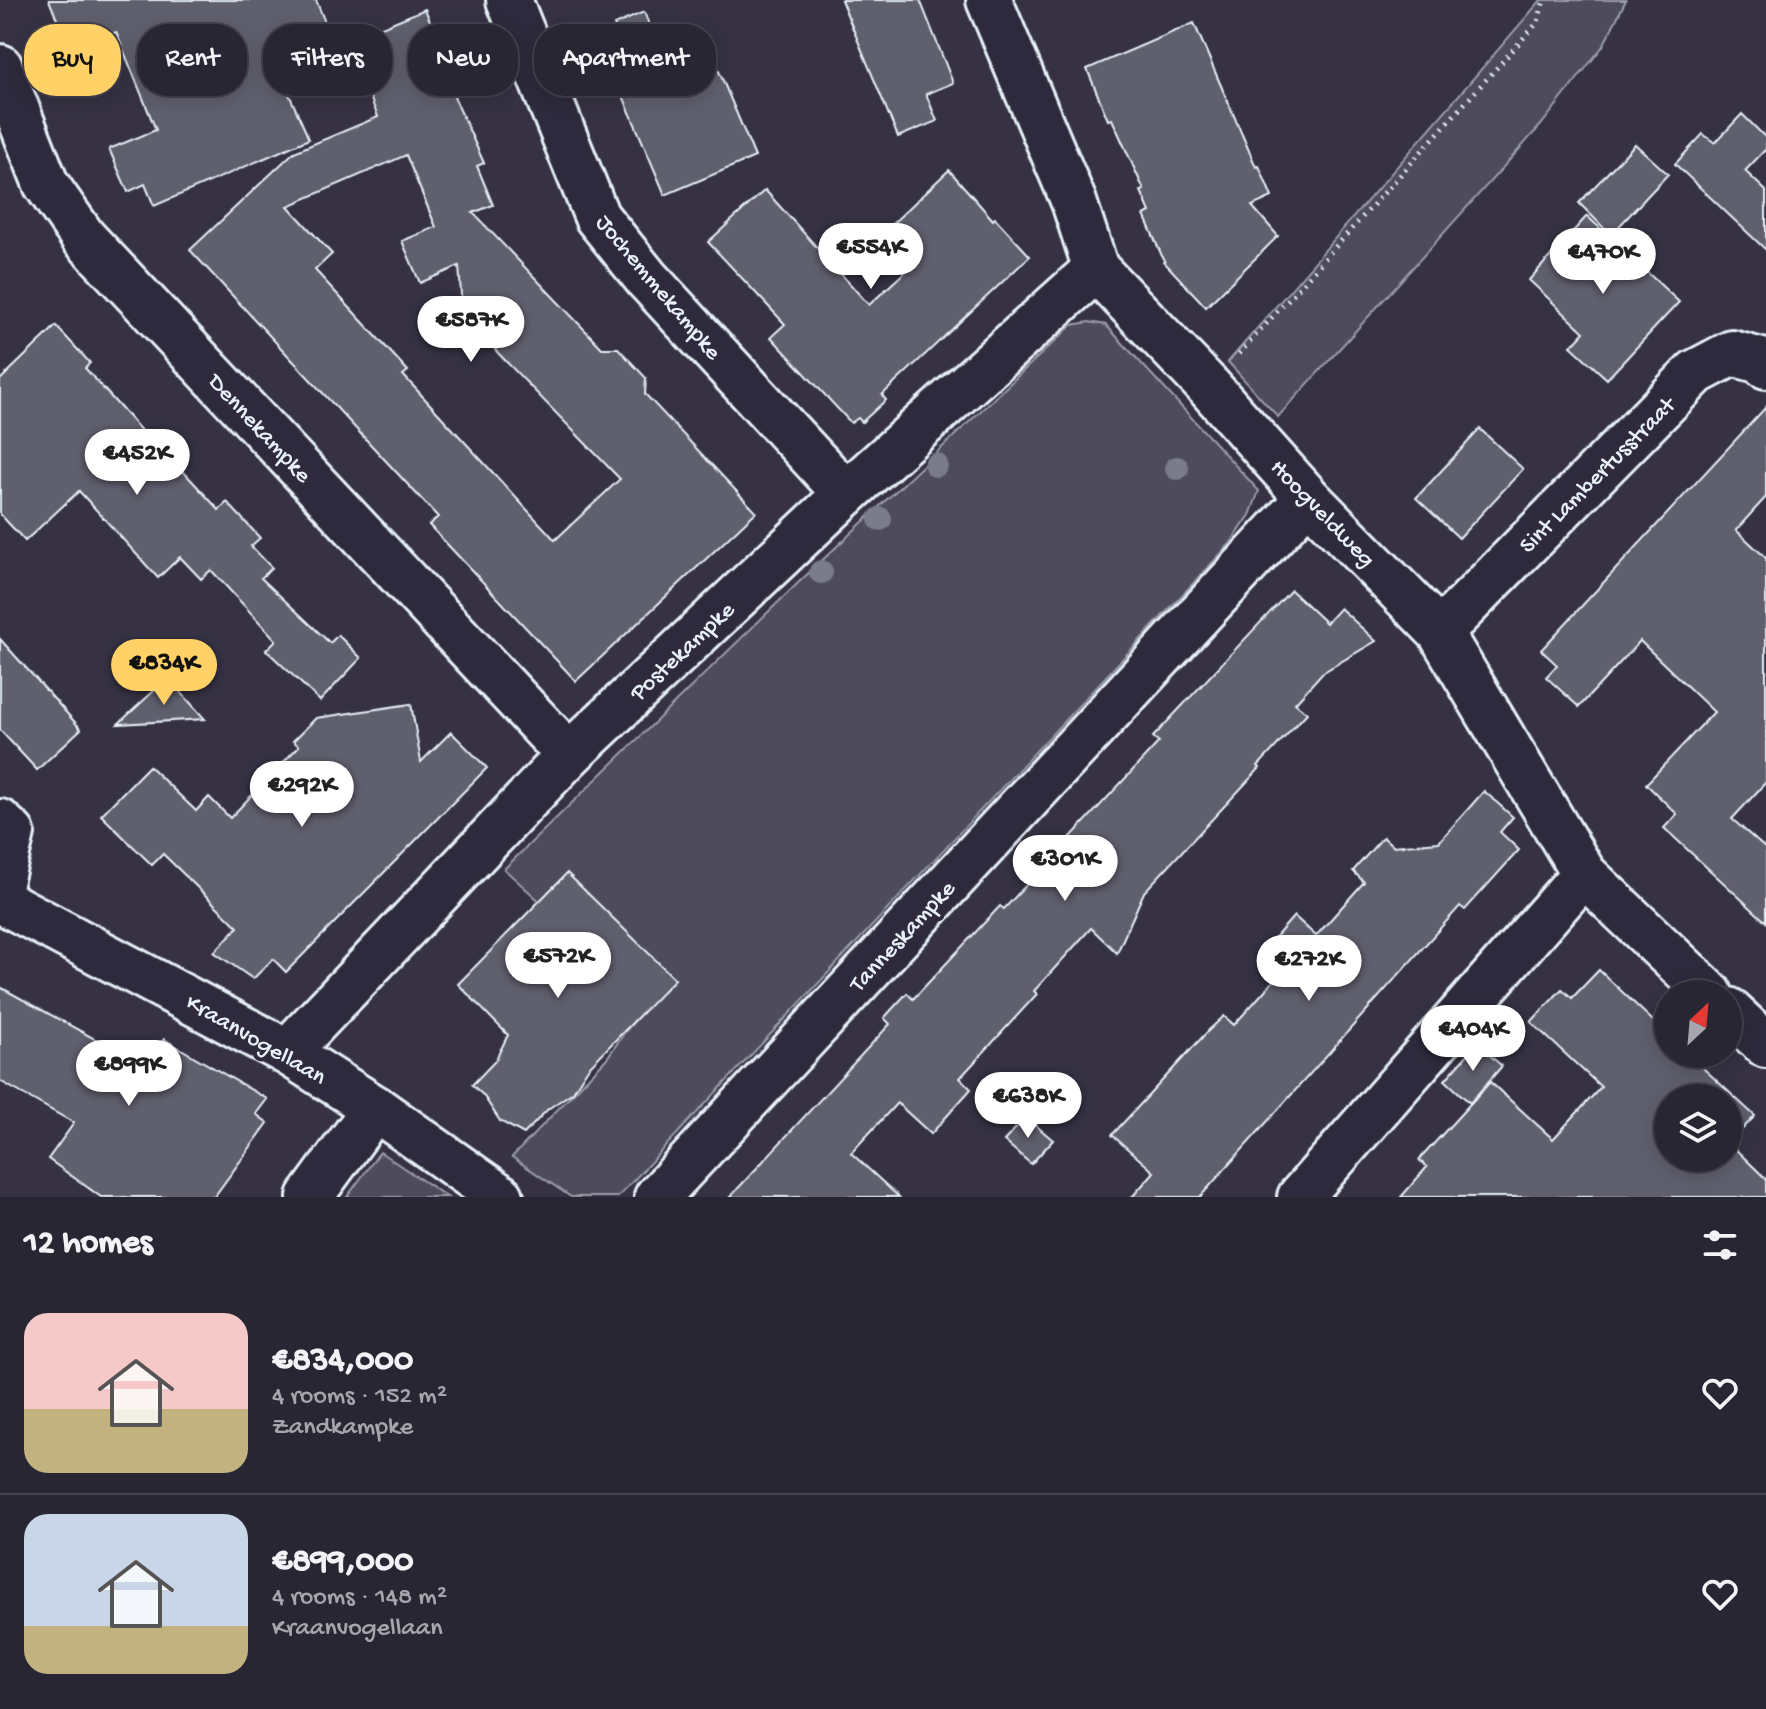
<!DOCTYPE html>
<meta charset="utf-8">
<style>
body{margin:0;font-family:"Gochi Hand",sans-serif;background:#34323f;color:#f1f3f6;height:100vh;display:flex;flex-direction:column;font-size:30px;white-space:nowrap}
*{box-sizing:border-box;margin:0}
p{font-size:26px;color:#a5a5ac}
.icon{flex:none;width:44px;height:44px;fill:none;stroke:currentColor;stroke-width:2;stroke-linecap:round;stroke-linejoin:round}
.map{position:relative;height:1197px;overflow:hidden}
.side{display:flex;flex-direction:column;background:#282633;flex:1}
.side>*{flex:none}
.guide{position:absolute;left:24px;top:24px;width:800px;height:72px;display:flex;gap:16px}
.needle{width:52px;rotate:26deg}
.controls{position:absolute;left:1654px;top:980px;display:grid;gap:16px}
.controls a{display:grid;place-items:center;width:88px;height:88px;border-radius:50%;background:#282633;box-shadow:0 4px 20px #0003,0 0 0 2px #44434e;font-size:40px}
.price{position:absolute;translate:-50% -68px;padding:0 18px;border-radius:28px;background:#fff;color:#222;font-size:26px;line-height:52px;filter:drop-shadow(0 2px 4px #0008)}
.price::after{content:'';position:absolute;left:50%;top:48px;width:24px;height:18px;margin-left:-12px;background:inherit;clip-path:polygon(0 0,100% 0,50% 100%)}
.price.on{background:#ffd166;color:#111}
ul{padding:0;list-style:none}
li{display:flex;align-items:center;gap:24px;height:200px;padding:0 24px}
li+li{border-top:2px solid #44434e}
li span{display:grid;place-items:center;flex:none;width:224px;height:160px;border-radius:24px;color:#555}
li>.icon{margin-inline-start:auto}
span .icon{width:96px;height:96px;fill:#fffc;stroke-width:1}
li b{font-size:34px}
h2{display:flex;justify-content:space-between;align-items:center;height:96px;padding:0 24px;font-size:34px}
.chip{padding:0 28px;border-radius:32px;background:#282633;box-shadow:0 4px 20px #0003,0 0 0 2px #44434e;font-size:28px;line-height:72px}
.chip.on{background:#ffd166;color:#111}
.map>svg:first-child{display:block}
.green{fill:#4d4b5c;stroke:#9a9eaa;stroke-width:2}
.building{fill:#605e6e;stroke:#e8f1f8;stroke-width:2;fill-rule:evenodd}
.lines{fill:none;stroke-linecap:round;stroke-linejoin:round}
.minor-casing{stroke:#e8f1f8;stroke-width:50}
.path{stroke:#e8f1f8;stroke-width:5;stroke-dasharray:2 6;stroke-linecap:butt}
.minor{stroke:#2f2a3d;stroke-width:44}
.tree{fill:#7a7b89}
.labels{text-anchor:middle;stroke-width:8;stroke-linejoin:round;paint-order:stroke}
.street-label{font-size:24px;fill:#e8f1f8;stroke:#2f2a3d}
</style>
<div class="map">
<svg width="1766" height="1197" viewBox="0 0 1766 1197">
<rect width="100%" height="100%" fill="#363244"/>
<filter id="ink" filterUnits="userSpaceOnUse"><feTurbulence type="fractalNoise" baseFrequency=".0125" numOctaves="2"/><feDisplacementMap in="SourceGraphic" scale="16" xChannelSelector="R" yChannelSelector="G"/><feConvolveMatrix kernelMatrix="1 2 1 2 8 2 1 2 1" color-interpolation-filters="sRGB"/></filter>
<g filter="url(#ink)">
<!-- green -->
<g class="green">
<polygon points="1541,0 1626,0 1603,46 1541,125 1278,417 1228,362"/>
<polygon points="1089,322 1106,325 1259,491 1250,515 1230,544 618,1197 571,1197 512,1157 607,1058 625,1032 651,1002 504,869 797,584 1072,325"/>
<polygon points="380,1152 447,1197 347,1197"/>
</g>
<!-- building -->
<g class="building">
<polygon points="49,0 316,0 336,50 280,74 309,139 154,206 145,184 128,192 109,149 156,130 116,32 70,51"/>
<polygon points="841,0 920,0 953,83 926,94 937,121 898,137"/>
<path d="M425,9L458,87L451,90L484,163L477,166L493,205L473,213L602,348H618L646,378L645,394L756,512L576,681L429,525L438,517L190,250L294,152L378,117L348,41ZM406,155L436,227L402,241L420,283L459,266L462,309L499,345L495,350L620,479L555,540L403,375L408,371L315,270L332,254L288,206Z"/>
<polygon points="644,12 672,82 716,64 755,157 665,195 618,84 607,89 589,44 617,32 614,25"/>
<polygon points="1194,23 1256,167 1259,166 1272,197 1252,206 1278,236 1206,307 1165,263 1144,215 1150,212 1141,191 1144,190 1112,119 1108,120 1087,69"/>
<polygon points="1742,114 1766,138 1766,149 1745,171 1766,191 1766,250 1675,164 1703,134 1715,143"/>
<polygon points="1635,144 1668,174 1611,235 1579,203"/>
<polygon points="949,170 993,220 995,218 1030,256 882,395 886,400 862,422 858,418 851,423 771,337 785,324 708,242 765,190 869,305 920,258 890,226"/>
<polygon points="1587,216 1679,302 1607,379 1571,346 1584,332 1529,280"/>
<polygon points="56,326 90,363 85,368 144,434 146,431 219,510 227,502 260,538 251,546 272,568 261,578 330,643 338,635 361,658 320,701 266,650 276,640 211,570 201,579 180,557 158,578 79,491 25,541 0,514 0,380"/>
<polygon points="1766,407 1766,497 1736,530 1766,558 1766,782 1732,819 1766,849 1766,922 1664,828 1677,814 1646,784 1714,712 1640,641 1579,707 1546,677 1557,665 1541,650"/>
<polygon points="1480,429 1523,469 1459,538 1416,498"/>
<polygon points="1291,590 1326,623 1340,608 1376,641 1322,673 1295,703 1307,713 1258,766 1260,768 1144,892 1117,953 1091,928 1034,991 1037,994 960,1078 971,1089 931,1134 897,1103 851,1153 899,1197 730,1197 890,1024 884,1018 907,993 913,999 1000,906 1004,909 1159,742 1153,737"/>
<polygon points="0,639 81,729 37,770 0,730"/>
<polygon points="168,678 205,719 118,724"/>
<polygon points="411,704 421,762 451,732 487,768 286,972 273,959 253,979 214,952 238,927 163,854 152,865 101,815 149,766 196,811 209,797 230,818 299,746 293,741 316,718"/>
<polygon points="1484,791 1513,817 1500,832 1519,850 1465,910 1460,906 1200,1197 1132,1197 1154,1172 1112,1135 1209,1030 1224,1016 1234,1025 1286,967 1266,948 1294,916 1316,936 1364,882 1353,871 1383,837 1393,846 1439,842"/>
<polygon points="567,873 675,979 588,1068 573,1092 548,1109 524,1134 500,1121 483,1095 472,1085 495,1061 508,1035 458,984"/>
<path d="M1599,970L1668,1035V1054H1688L1755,1116L1729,1143L1766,1179V1197H1401L1427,1167L1419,1160L1490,1082L1553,1139L1601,1087L1531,1022L1562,989L1572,998ZM1668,1098H1728V1158H1668Z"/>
<polygon points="0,987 144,1066 164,1039 267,1099 256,1114 268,1123 214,1197 101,1197 48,1159 74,1123 0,1081"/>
<polygon points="1477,1044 1502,1066 1470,1103 1445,1080"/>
<polygon points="1026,1117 1053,1140 1031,1164 1004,1141"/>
</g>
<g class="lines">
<defs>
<g id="minor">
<polyline points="509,0 597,217 647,279 846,494"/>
<polyline points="989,0 1074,202 1096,269 1209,387 1308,498 1440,632 1584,874 1710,994"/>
<polyline points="0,67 46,184 83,237 569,755"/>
<polyline points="1440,632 1696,372 1732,353 1761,361 1766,366"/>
<polyline points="0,822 12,833 0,882"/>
<polyline points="0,900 287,1052 375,1108 501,1197"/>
<polyline points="1728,1010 1766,1045"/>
<polyline points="287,1052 569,755 846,494 1096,269"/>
<polyline points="310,1197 375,1108"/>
<polyline points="657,1197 1308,498"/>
<polyline points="1300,1197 1584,874"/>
</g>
</defs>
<!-- minor casing -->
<use href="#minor" class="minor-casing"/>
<!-- path -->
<polyline class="path" points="1239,354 1538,22 1544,0"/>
<!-- minor -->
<use href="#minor" class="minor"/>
</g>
<!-- trees -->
<g class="tree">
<circle cx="936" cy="465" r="12"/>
<circle cx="1177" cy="468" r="12"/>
<circle cx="880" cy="519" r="12"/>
<circle cx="821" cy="572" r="12"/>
</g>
</g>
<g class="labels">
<!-- street labels -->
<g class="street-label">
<text transform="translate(660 286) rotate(50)" y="8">Jochemmekampke</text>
<text transform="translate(261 427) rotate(47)" y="8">Dennekampke</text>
<text transform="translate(1596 474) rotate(-45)" y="8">Sint Lambertusstraat</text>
<text transform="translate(1324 512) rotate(46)" y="8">Hoogveldweg</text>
<text transform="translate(681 650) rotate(-43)" y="8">Postekampke</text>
<text transform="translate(901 935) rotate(-47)" y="8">Tanneskampke</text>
<text transform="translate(257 1038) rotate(30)" y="8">Kraanvogellaan</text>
</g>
</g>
</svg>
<div class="controls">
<a><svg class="needle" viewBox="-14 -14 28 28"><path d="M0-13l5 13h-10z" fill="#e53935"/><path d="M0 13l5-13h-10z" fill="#a5a5ac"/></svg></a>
<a><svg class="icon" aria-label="layers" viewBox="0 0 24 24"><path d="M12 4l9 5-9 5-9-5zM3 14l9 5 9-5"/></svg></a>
</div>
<b class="price" style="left:871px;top:291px">€554K</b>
<b class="price" style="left:1603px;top:296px">€470K</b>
<b class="price" style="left:471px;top:364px">€587K</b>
<b class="price" style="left:137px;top:497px">€452K</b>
<b class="price on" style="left:164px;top:707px">€834K</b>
<b class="price" style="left:302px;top:829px">€292K</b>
<b class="price" style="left:1065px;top:903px">€301K</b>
<b class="price" style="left:558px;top:1000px">€572K</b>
<b class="price" style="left:1309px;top:1003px">€272K</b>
<b class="price" style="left:1473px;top:1073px">€404K</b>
<b class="price" style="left:129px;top:1108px">€899K</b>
<b class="price" style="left:1028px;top:1140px">€638K</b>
<div class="guide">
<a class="chip on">Buy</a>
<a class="chip">Rent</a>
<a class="chip">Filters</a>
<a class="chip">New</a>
<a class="chip">Apartment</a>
</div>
</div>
<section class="side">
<h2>12 homes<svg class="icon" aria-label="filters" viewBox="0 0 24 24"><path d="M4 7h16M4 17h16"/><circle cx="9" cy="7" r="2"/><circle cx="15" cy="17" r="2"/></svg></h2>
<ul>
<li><span style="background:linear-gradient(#f6c9c9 60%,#c2b280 0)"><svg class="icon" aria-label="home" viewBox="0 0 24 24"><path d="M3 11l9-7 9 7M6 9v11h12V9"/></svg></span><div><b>€834,000</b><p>4 rooms · 152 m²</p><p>Zandkampke</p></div><svg class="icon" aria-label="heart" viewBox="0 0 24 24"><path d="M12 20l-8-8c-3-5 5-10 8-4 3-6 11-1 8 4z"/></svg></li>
<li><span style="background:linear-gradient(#c9d6e8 70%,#c2b280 0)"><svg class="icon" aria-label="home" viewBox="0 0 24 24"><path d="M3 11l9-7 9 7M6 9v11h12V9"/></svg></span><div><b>€899,000</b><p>4 rooms · 148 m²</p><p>Kraanvogellaan</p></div><svg class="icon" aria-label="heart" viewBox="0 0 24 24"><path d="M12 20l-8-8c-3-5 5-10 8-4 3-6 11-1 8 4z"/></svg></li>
</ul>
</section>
